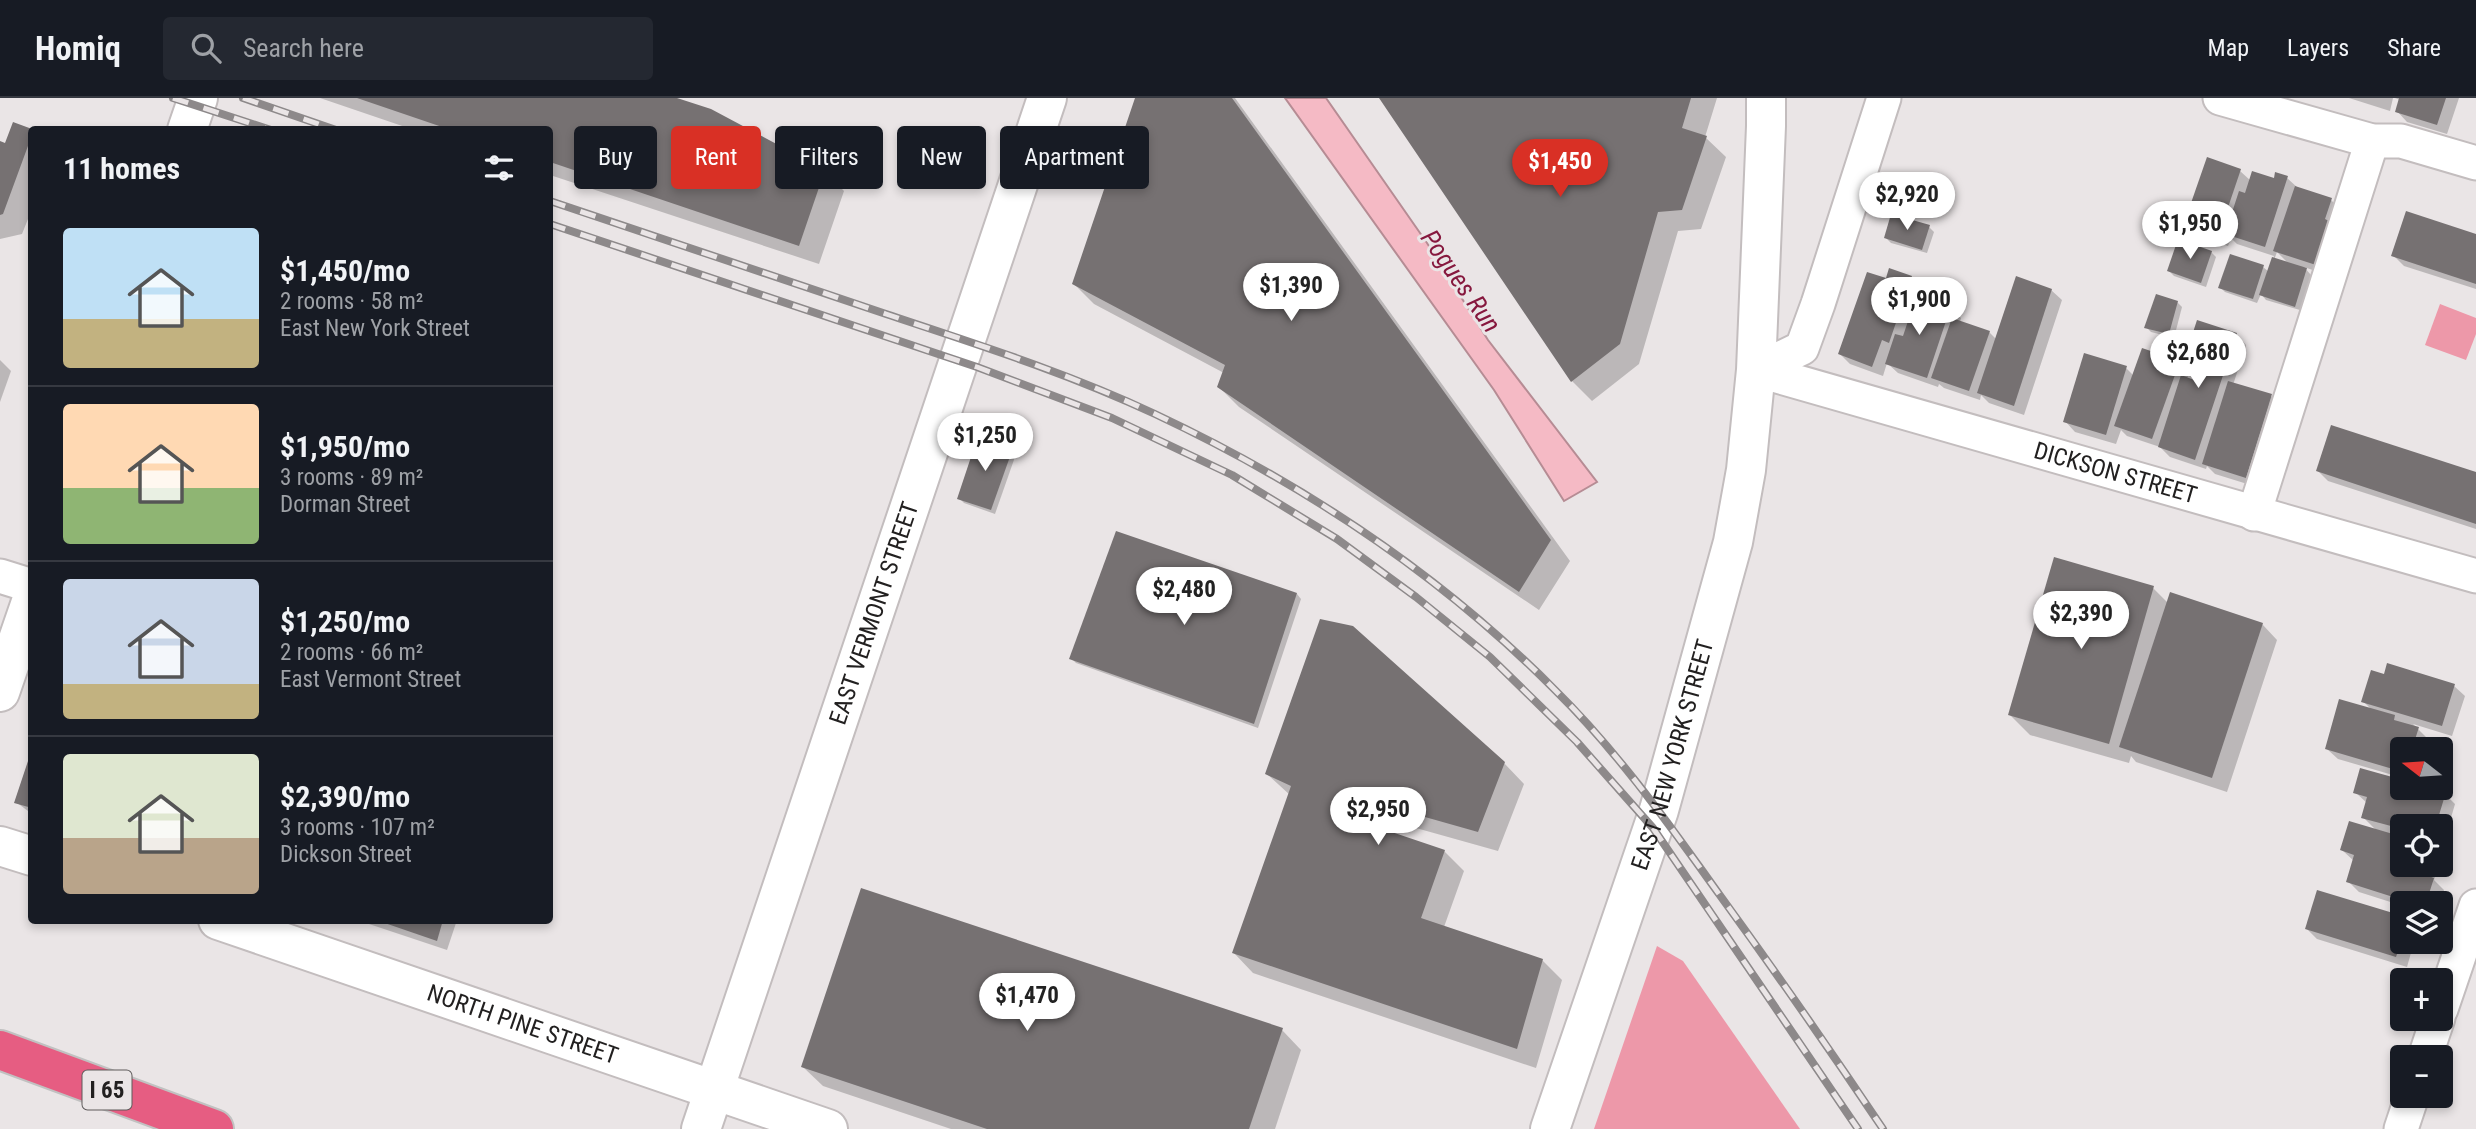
<!DOCTYPE html>
<meta charset="utf-8">
<style>
body{margin:0;font-family:"Roboto Condensed",sans-serif;background:#242831;color:#f1f3f6;height:100vh;display:flex;flex-direction:column;font-size:26px;white-space:nowrap}
*{box-sizing:border-box;margin:0}
p{font-size:23px;color:#9ea1a6}
.icon{flex:none;width:38px;height:38px;fill:none;stroke:currentColor;stroke-width:2;stroke-linecap:round;stroke-linejoin:round}
.map{position:relative;flex:1;overflow:hidden}
.drawer{position:absolute;left:28px;top:28px;width:525px;height:798px;display:flex;flex-direction:column;background:#171b24;border-radius:7px;box-shadow:0 4px 10px #0003}
.drawer>*{flex:none}
.guide{position:absolute;left:574px;top:28px;width:665px;height:63px;display:flex;gap:14px}
.needle{width:46px;rotate:287deg}
.buttons{position:absolute;left:2390px;top:639px;display:grid;gap:14px}
.buttons a{display:grid;place-items:center;width:63px;height:63px;border-radius:7px;background:#171b24;box-shadow:0 4px 10px #0003;font-size:35px}
.price{position:absolute;translate:-50% -60px;padding:0 16px;border-radius:24px;background:#fff;color:#222;font-size:23px;line-height:46px;filter:drop-shadow(0 2px 4px #0008)}
.price::after{content:'';position:absolute;left:50%;top:42px;width:21px;height:16px;margin-left:-10px;background:inherit;clip-path:polygon(0 0,100% 0,50% 100%)}
.price.current{background:#d93025;color:#fff}
ul{padding:0;list-style:none}
li{display:flex;align-items:center;gap:21px;height:175px;padding:0 35px}
li+li{border-top:2px solid #363941}
li span{display:grid;place-items:center;flex:none;width:196px;height:140px;border-radius:7px;color:#555}
li>.icon{margin-inline-start:auto}
span .icon{width:84px;height:84px;fill:#fffc;stroke-width:1}
li b{font-size:30px}
h2{display:flex;justify-content:space-between;align-items:center;height:84px;padding:0 35px;font-size:30px}
.tag{padding:0 24px;border-radius:7px;background:#171b24;box-shadow:0 4px 10px #0003;font-size:24px;line-height:63px}
.tag.current{background:#d93025;color:#fff}
header{display:flex;align-items:center;gap:42px;box-sizing:border-box;height:98px;padding:0 35px;background:#171b24;border-bottom:2px solid #363941}
header strong{font-size:33px}
nav{display:flex;gap:38px;margin-inline-start:auto;font-size:24px}
.search{width:490px;height:63px;background:#242831;display:flex;align-items:center;gap:18px;box-sizing:border-box;padding:0 24px;border-radius:7px;color:#9ea1a6;font-size:26px}
.map>svg:first-child{display:block}
.green{fill:#ed98a9}
.water{fill:#f5bac5;stroke:#b68c94;stroke-width:2}
.shadow{fill:#0003;fill-rule:evenodd}
.building{fill:#767172}
.lines{fill:none;stroke-linecap:round;stroke-linejoin:round}
.minor-casing{stroke:#c3bdbe;stroke-width:37}
.tertiary-casing{stroke:#c3bdbe;stroke-width:42}
.secondary-casing{stroke:#c3bdbe;stroke-width:42}
.motorway-casing{stroke:#c1c1c1;stroke-width:42}
.minor{stroke:#fff;stroke-width:33}
.tertiary{stroke:#fff;stroke-width:38}
.secondary{stroke:#fff;stroke-width:38}
.motorway{stroke:#e65d82;stroke-width:38}
.rail-casing{stroke:#8d898a;stroke-width:8}
.rail{stroke:#eae5e6;stroke-width:5;stroke-dasharray:16;stroke-linecap:butt}
.labels{text-anchor:middle;stroke-width:6;stroke-linejoin:round;paint-order:stroke}
.shield{fill:#eae5e6;stroke:#5e5b5b;stroke-width:2}
.shield-label{font-size:23px;font-weight:bold;fill:#222020}
.street-label{font-size:24px;fill:#222020;stroke:#eae5e6}
.water-label{font-size:26px;font-style:italic;fill:#86183e;stroke:#eae5e6}
</style>
<header>
<strong>Homiq</strong>
<div class="search"><svg class="icon" aria-label="search" viewBox="0 0 24 24"><circle cx="10" cy="10" r="6"/><path d="M15 15l6 6"/></svg>Search here</div>
<nav><a>Map</a><a>Layers</a><a>Share</a></nav>
</header>
<div class="map">
<svg width="2476" height="1031" viewBox="0 0 2476 1031">
<rect width="100%" height="100%" fill="#eae5e6"/>
<!-- green -->
<g class="green">
<polygon points="2440,206 2476,220 2476,236 2466,262 2425,247"/>
<polygon points="1657,848 1683,863 1800,1031 1594,1031"/>
</g>
<!-- water -->
<polygon class="water" points="1285,0 1326,0 1427,145 1488,242 1597,384 1564,403 1494,292"/>
<!-- shadow -->
<g class="shadow">
<polygon points="320,0 671,0 824,73 844,93 819,166 550,77 550,32 414,32"/>
<polygon points="1137,0 1235,0 1570,463 1539,512 1239,309 1219,289 1224,275 1094,206 1074,186"/>
<polygon points="1381,0 1717,0 1705,39 1726,59 1701,131 1678,133 1639,266 1592,303 1572,283"/>
<polygon points="2349,0 2393,0 2390,13"/>
<polygon points="2395,0 2459,0 2447,36 2407,24 2397,13 2400,2"/>
<polygon points="32,32 32,111 22,136 0,141 0,45 6,47"/>
<path d="M2240,73L2251,83L2287,80L2298,90L2331,102L2341,112L2327,177L2304,169L2311,177L2300,212L2266,202L2261,196L2257,205L2225,194L2220,189L2263,169L2269,174L2274,158L2237,146L2231,140L2228,148L2196,138L2185,127ZM2277,154L2289,166L2274,162Z"/>
<polygon points="1929,129 1934,134 1927,155 1891,145 1886,140"/>
<polygon points="2476,138 2476,191 2404,168 2393,157"/>
<polygon points="2211,154 2216,159 2206,189 2174,178 2169,173"/>
<polygon points="1911,180 1921,190 1918,199 1950,210 1961,220 1960,224 1989,234 1997,242 2051,192 2062,202 2024,317 1989,305 1981,297 1980,302 1944,290 1939,286 1938,289 1898,275 1887,265 1883,278 1850,266 1840,256 1887,183"/>
<polygon points="2177,204 2182,209 2174,240 2151,234 2146,229"/>
<polygon points="2236,236 2246,247 2233,287 2271,298 2281,308 2257,389 2215,376 2207,368 2206,371 2170,359 2160,349 2127,338 2121,332 2116,346 2075,334 2065,323 2126,270 2134,278 2179,264 2189,275 2187,281 2198,285 2203,270 2198,268 2187,258"/>
<polygon points="0,262 11,273 0,304"/>
<polygon points="1012,352 1016,356 995,416 964,405 959,400"/>
<polygon points="2318,373 2476,376 2476,431 2328,383"/>
<polygon points="2153,490 2168,505 2262,526 2277,542 2227,694 2136,664 2131,658 2129,665 2030,637 2010,617"/>
<polygon points="1297,496 1301,501 1258,630 1076,565 1071,560"/>
<polygon points="2385,578 2454,588 2465,598 2452,638 2413,626 2428,641 2425,651 2403,651 2403,680 2338,661 2327,651 2372,612 2363,603"/>
<polygon points="32,658 32,716 16,704"/>
<polygon points="1504,665 1524,686 1498,753 1391,723 1388,734 1444,753 1464,773 1444,829 1542,862 1562,882 1536,970 1253,875 1234,855 1290,697 1267,676"/>
<polygon points="2403,690 2423,690 2445,696 2455,706 2446,737 2441,735 2441,728 2416,728 2405,725 2402,737 2394,735 2393,738 2403,766 2439,766 2434,782 2444,792 2440,805 2403,805 2403,808 2359,794 2348,783 2354,763 2342,752 2377,733 2363,719 2367,705 2355,694"/>
<polygon points="2403,820 2403,844 2414,844 2407,869 2317,841 2307,831"/>
<polygon points="357,822 457,822 447,852"/>
<polygon points="1282,932 1301,952 1275,1031 951,1031 823,988 803,969"/>
</g>
<!-- building -->
<g class="building">
<polygon points="357,0 677,0 711,11 825,72 799,148 550,64 550,32 451,32"/>
<polygon points="1135,0 1232,0 1551,442 1519,494 1217,289 1225,267 1072,186"/>
<polygon points="1379,0 1691,0 1682,30 1707,38 1682,112 1658,114 1620,246 1571,284"/>
<polygon points="2399,0 2446,0 2437,27 2395,14"/>
<polygon points="13,24 32,31 32,37 3,116 0,117 0,43 5,45"/>
<polygon points="2207,59 2241,71 2218,139 2183,128"/>
<polygon points="2252,73 2274,80 2275,74 2288,78 2265,149 2225,136 2239,93 2245,95"/>
<polygon points="2295,88 2332,100 2325,121 2331,124 2316,167 2273,153"/>
<polygon points="2406,113 2476,136 2476,186 2391,158"/>
<polygon points="1891,116 1930,127 1922,152 1884,140"/>
<polygon points="2178,141 2212,153 2201,185 2167,173"/>
<polygon points="2230,156 2264,167 2253,201 2218,190"/>
<polygon points="2272,159 2307,170 2295,209 2259,197"/>
<polygon points="1889,170 1912,178 1889,245 1882,242 1872,269 1838,256 1867,174 1886,180"/>
<polygon points="2016,178 2052,191 2014,308 1977,295"/>
<polygon points="1917,196 1951,208 1927,280 1885,266 1895,236 1903,238"/>
<polygon points="2156,196 2178,203 2169,236 2144,230"/>
<polygon points="1952,220 1990,233 1969,293 1931,280"/>
<polygon points="2197,222 2237,235 2195,362 2158,349 2181,277 2197,283 2203,264 2185,259"/>
<polygon points="2142,250 2180,263 2152,341 2114,328"/>
<polygon points="2084,255 2127,268 2106,337 2063,324"/>
<polygon points="2228,283 2272,296 2246,380 2202,366"/>
<polygon points="2331,327 2476,374 2476,426 2316,373"/>
<polygon points="978,338 1013,350 991,412 957,401"/>
<polygon points="1116,433 1297,495 1254,626 1069,561"/>
<polygon points="2054,459 2154,488 2109,646 2008,617"/>
<polygon points="2170,494 2263,525 2212,680 2119,649"/>
<polygon points="1320,521 1353,528 1505,664 1478,734 1372,704 1365,725 1445,752 1421,820 1543,861 1517,951 1232,855 1291,688 1265,676"/>
<polygon points="2387,565 2455,586 2442,628 2361,604 2371,572 2384,576"/>
<polygon points="2339,601 2395,617 2394,622 2419,629 2412,651 2403,651 2403,674 2325,651"/>
<polygon points="31,654 32,654 32,710 14,705"/>
<polygon points="2360,670 2403,682 2403,690 2430,690 2446,694 2436,727 2395,716 2391,728 2361,720 2367,699 2353,695"/>
<polygon points="2349,723 2403,739 2403,766 2426,766 2423,776 2434,780 2426,805 2412,805 2346,784 2354,757 2340,752"/>
<polygon points="861,790 1283,930 1249,1031 987,1031 801,969"/>
<polygon points="2317,792 2403,818 2403,838 2396,859 2305,831"/>
<polygon points="376,822 443,822 437,843"/>
</g>
<g class="lines">
<defs>
<g id="minor">
<polyline points="2220,0 2372,43 2401,43 2476,65"/>
<path id="s1" d="M1756,272L2476,478"/>
<polyline points="1756,272 1802,250 1818,206 1884,0"/>
<polyline points="2254,416 2372,43"/>
<polyline points="0,478 32,488"/>
<polyline points="2441,911 2476,808"/>
<polyline points="2425,959 2438,920"/>
<polyline points="2401,1031 2412,998"/>
</g>
<g id="tertiary">
<path id="s2" d="M701,1031L1047,0"/>
</g>
<g id="secondary">
<polyline points="187,32 198,0"/>
<polyline points="0,594 32,501"/>
<polyline points="0,748 32,758"/>
<path id="s3" d="M218,822L828,1031"/>
<path id="s4" d="M1550,1031L1659,712L1733,444L1746,372L1756,272L1766,28V0"/>
</g>
<polyline id="motorway" points="0,952 214,1031"/>
</defs>
<!-- minor casing -->
<use href="#minor" class="minor-casing"/>
<!-- tertiary casing -->
<use href="#tertiary" class="tertiary-casing"/>
<!-- secondary casing -->
<use href="#secondary" class="secondary-casing"/>
<!-- motorway casing -->
<use href="#motorway" class="motorway-casing"/>
<!-- minor -->
<use href="#minor" class="minor"/>
<!-- tertiary -->
<use href="#tertiary" class="tertiary"/>
<!-- secondary -->
<use href="#secondary" class="secondary"/>
<!-- motorway -->
<use href="#motorway" class="motorway"/>
<defs>
<g id="rail">
<polyline points="173,0 271,32"/>
<polyline points="243,0 336,32"/>
<path d="M550,103C662,141 774,178 886,216C976,246 1068,275 1155,316C1302,385 1440,476 1555,592C1618,654 1668,725 1719,796C1775,873 1830,952 1883,1031"/>
<polyline points="550,126 977,269 1112,320 1232,377 1337,441 1416,499 1490,559 1577,644 1653,730 1858,1031"/>
</g>
</defs>
<!-- rail casing -->
<use href="#rail" class="rail-casing"/>
<!-- rail -->
<use href="#rail" class="rail"/>
</g>
<g class="labels">
<!-- shield labels -->
<rect class="shield" x="82.5" y="972.5" width="49" height="39" rx="5"/>
<g class="shield-label">
<text x="107" y="1000">I 65</text>
</g>
<!-- street labels -->
<g class="street-label">
<text dy="8" stroke="none"><textPath href="#s1" startOffset="374">DICKSON STREET</textPath></text>
<text dy="8" stroke="none"><textPath href="#s2" startOffset="544">EAST VERMONT STREET</textPath></text>
<text dy="8" stroke="none"><textPath href="#s4" startOffset="394">EAST NEW YORK STREET</textPath></text>
<text dy="8" stroke="none"><textPath href="#s3" startOffset="322">NORTH PINE STREET</textPath></text>
</g>
<!-- water labels -->
<g class="water-label">
<text transform="translate(1461 183) rotate(55)" y="9">Pogues Run</text>
</g>
</g>
</svg>
<div class="buttons">
<a><svg class="needle" viewBox="-14 -14 28 28"><path d="M0-13l5 13h-10z" fill="#e53935"/><path d="M0 13l5-13h-10z" fill="#9ea1a6"/></svg></a>
<a><svg class="icon" aria-label="locate" viewBox="0 0 24 24"><circle cx="12" cy="12" r="6"/><path d="M12 2v4M12 18v4M2 12h4M18 12h4"/></svg></a>
<a><svg class="icon" aria-label="layers" viewBox="0 0 24 24"><path d="M12 4l9 5-9 5-9-5zM3 14l9 5 9-5"/></svg></a>
<a>+</a>
<a>−</a>
</div>
<b class="price current" style="left:1560px;top:101px">$1,450</b>
<b class="price" style="left:1907px;top:134px">$2,920</b>
<b class="price" style="left:2190px;top:163px">$1,950</b>
<b class="price" style="left:1291px;top:225px">$1,390</b>
<b class="price" style="left:1919px;top:239px">$1,900</b>
<b class="price" style="left:2198px;top:292px">$2,680</b>
<b class="price" style="left:985px;top:375px">$1,250</b>
<b class="price" style="left:1184px;top:529px">$2,480</b>
<b class="price" style="left:2081px;top:553px">$2,390</b>
<b class="price" style="left:1378px;top:749px">$2,950</b>
<b class="price" style="left:1027px;top:935px">$1,470</b>
<div class="guide">
<a class="tag">Buy</a>
<a class="tag current">Rent</a>
<a class="tag">Filters</a>
<a class="tag">New</a>
<a class="tag">Apartment</a>
</div>
<section class="drawer">
<h2>11 homes<svg class="icon" aria-label="filters" viewBox="0 0 24 24"><path d="M4 7h16M4 17h16"/><circle cx="9" cy="7" r="2"/><circle cx="15" cy="17" r="2"/></svg></h2>
<ul>
<li><span style="background:linear-gradient(#bfe0f5 65%,#c2b280 0)"><svg class="icon" aria-label="home" viewBox="0 0 24 24"><path d="M3 11l9-7 9 7M6 9v11h12V9"/></svg></span><div><b>$1,450/mo</b><p>2 rooms · 58 m²</p><p>East New York Street</p></div></li>
<li><span style="background:linear-gradient(#ffd9b3 60%,#8fb573 0)"><svg class="icon" aria-label="home" viewBox="0 0 24 24"><path d="M3 11l9-7 9 7M6 9v11h12V9"/></svg></span><div><b>$1,950/mo</b><p>3 rooms · 89 m²</p><p>Dorman Street</p></div></li>
<li><span style="background:linear-gradient(#c9d6e8 75%,#c2b280 0)"><svg class="icon" aria-label="home" viewBox="0 0 24 24"><path d="M3 11l9-7 9 7M6 9v11h12V9"/></svg></span><div><b>$1,250/mo</b><p>2 rooms · 66 m²</p><p>East Vermont Street</p></div></li>
<li><span style="background:linear-gradient(#dfe7d0 60%,#b9a48a 0)"><svg class="icon" aria-label="home" viewBox="0 0 24 24"><path d="M3 11l9-7 9 7M6 9v11h12V9"/></svg></span><div><b>$2,390/mo</b><p>3 rooms · 107 m²</p><p>Dickson Street</p></div></li>
</ul>
</section>
</div>
